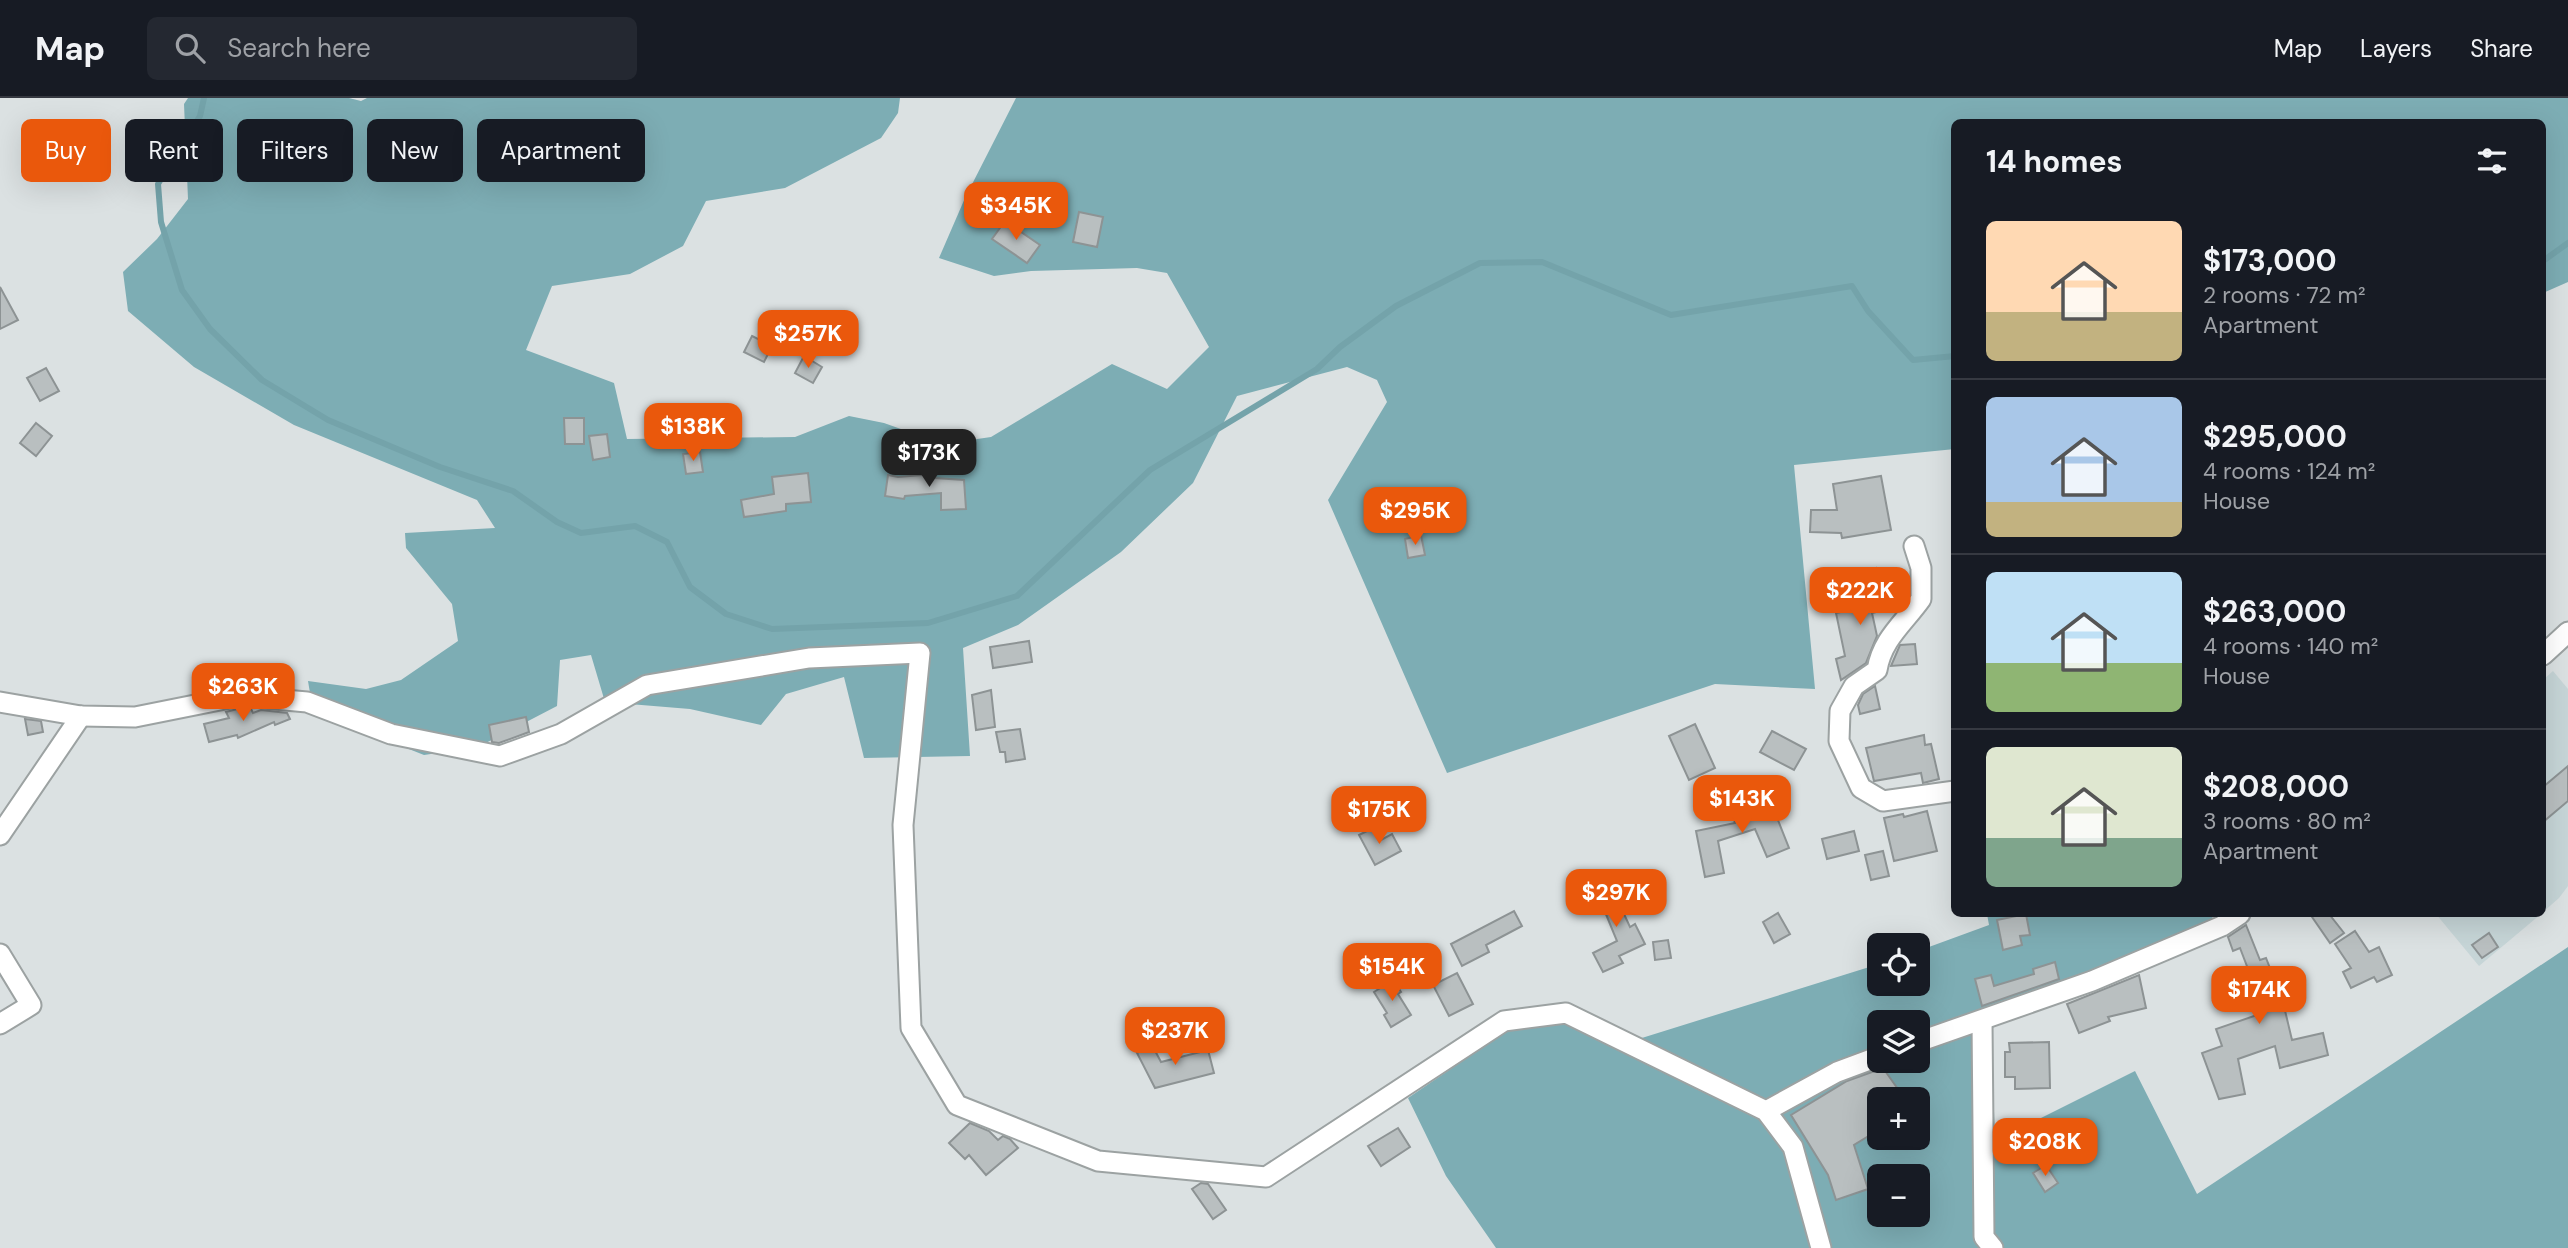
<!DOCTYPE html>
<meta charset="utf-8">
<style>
body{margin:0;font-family:"DM Sans",sans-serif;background:#242831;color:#f1f3f6;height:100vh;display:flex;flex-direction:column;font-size:26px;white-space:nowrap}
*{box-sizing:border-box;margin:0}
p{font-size:23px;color:#9ea1a6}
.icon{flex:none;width:38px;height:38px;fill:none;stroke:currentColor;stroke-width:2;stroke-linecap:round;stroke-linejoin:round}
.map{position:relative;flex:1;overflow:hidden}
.panel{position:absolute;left:1951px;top:21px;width:595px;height:798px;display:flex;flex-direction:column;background:#171b24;border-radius:10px;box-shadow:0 7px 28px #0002}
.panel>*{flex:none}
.hud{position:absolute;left:21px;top:21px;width:665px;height:63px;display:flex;gap:14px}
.controls{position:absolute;left:1867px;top:835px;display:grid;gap:14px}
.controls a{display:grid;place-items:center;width:63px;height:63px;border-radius:10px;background:#171b24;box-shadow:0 7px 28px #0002;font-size:35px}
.price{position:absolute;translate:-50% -60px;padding:0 16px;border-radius:14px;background:#ea580c;color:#fff;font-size:23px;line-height:46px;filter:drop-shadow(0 2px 4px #0008)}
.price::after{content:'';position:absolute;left:50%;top:42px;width:21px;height:16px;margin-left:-10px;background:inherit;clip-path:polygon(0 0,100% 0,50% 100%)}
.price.selected{background:#222;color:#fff}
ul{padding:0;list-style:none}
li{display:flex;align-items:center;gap:21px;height:175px;padding:0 35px}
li+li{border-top:2px solid #363941}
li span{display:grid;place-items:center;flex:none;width:196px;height:140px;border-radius:10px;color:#555}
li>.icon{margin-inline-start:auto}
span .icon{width:84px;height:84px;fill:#fffc;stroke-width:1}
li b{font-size:30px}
h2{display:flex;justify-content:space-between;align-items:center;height:84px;padding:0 35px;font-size:30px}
.chip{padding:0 24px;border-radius:10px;background:#171b24;box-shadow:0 7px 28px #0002;font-size:24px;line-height:63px}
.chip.selected{background:#ea580c;color:#fff}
header{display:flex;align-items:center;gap:42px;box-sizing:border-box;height:98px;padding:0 35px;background:#171b24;border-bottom:2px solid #363941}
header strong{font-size:33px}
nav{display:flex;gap:38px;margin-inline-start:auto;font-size:24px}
.search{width:490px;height:63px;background:#242831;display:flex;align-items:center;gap:18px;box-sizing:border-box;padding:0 24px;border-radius:10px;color:#9ea1a6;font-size:26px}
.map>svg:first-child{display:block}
.built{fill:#c6d5d7}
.forest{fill:#7dadb4;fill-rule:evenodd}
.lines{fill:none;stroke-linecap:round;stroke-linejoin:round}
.stream{stroke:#74a3aa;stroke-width:6}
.building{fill:#b9bfc0;stroke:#8d9394;stroke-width:2}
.street-casing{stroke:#9ca2a2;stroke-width:23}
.street{stroke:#fff;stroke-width:19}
</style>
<header>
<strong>Map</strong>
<div class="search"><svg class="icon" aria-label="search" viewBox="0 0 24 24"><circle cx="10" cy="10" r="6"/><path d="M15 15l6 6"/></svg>Search here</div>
<nav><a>Map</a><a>Layers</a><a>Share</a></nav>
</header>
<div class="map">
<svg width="2568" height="1150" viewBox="0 0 2568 1150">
<rect width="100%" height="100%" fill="#dbe1e2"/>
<!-- built -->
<g class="built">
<polygon points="2553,573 2568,591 2568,788 2559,800 2543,814 2543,582"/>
<polygon points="2436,816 2541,816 2479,868"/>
</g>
<!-- forest -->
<g class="forest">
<polygon points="188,0 349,0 361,3 367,0 900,0 898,15 881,40 785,90 706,103 683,148 630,176 552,188 526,252 614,285 627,341 795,339 849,318 884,325 943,346 991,339 1112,266 1167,291 1209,249 1167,175 1137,170 1031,173 994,178 939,160 965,100 1016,0 2568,0 2568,184 2543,195 2543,24 1955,24 1955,351 1794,367 1815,591 1715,586 1447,675 1328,402 1387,304 1377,282 1347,269 1237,298 1193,385 1121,454 1018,527 963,550 970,658 864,660 844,579 786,596 761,627 690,611 605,604 591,557 560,562 557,608 478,649 424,657 313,613 308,583 366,591 401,582 458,543 452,506 406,450 405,435 495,430 477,402 294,327 194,269 128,213 123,174 157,141 188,101 184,6"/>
<path d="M1987,816H2211L2214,823L1991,926L1995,1043L2135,973L2197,1096L2568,849V1150H1496L1446,1078L1408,1000L1530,917L1629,944L1879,866L1880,886H1918V853L1989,827ZM1880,924H1918V962H1880ZM1880,1001H1918V1040H1880ZM1880,1078H1918V1116H1880Z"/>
</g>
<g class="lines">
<!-- stream -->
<g class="stream">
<polyline points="204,0 200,18 158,86 161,124 182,192 210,231 262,282 328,322 440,369 513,393 557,424 581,435 635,428 667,444 690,489 726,516 772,531 928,525 1017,498 1150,372 1317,271 1340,249 1396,208 1480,165 1542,164 1671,217 1852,188 1868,213 1913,262 1955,258"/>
<polyline points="2543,163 2568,145"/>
</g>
</g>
<!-- building -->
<g class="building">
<polygon points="1079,114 1103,119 1097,149 1073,144"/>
<polygon points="1005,123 1040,147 1027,165 992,141"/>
<polygon points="0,189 18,222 0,231"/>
<polygon points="752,238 772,248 764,264 744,254"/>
<polygon points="804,258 822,269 813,285 795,275"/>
<polygon points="46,270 59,293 40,303 27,280"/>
<polygon points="564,320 584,320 584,346 565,346"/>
<polygon points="36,325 52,338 36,358 20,345"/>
<polygon points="607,336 610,359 593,362 589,338"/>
<polygon points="700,354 703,374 686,376 683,356"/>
<polygon points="808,375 811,404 786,406 786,413 744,419 741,402 774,396 772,379"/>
<polygon points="935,376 935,380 964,382 966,411 941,412 941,395 905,398 904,401 885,398 888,377 898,379"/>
<polygon points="1881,378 1891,432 1842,440 1841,435 1810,434 1811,412 1837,412 1833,386"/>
<polygon points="1421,437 1425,457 1408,460 1405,441"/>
<polygon points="1876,470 1884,512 1872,515 1877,538 1866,565 1841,582 1836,561 1845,558 1836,515 1869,508 1861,473"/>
<polygon points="1029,543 1032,564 993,570 990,549"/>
<polygon points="1915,546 1917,566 1891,568 1900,547"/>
<polygon points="1875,588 1880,611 1860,616 1858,607 1863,596"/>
<polygon points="991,592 995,629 976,632 972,597"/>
<polygon points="241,610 251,611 253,615 261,612 287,615 290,621 275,627 274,624 238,640 237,637 209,644 204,626 229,620 226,614"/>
<polygon points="526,619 529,634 499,645 492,644 489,627"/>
<polygon points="25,621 41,623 43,634 28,637"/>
<polygon points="1695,626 1715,670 1689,682 1669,638"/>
<polygon points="1020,631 1025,661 1006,664 1005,654 1000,654 996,634"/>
<polygon points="1772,633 1806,651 1794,672 1760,654"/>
<polygon points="1924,637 1925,647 1931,646 1939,681 1923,685 1921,675 1874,683 1866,650"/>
<polygon points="2568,668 2568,703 2543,724 2543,689"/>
<polygon points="1770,702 1789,750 1767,759 1755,731 1718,743 1724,775 1705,779 1696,733 1735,725 1732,714"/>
<polygon points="1927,713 1937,753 1894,763 1884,720 1903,716 1904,719"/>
<polygon points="1373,730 1379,743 1392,736 1401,753 1375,767 1359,737"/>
<polygon points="1854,733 1859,753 1827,761 1822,741"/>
<polygon points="1883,753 1889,778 1871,782 1865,757"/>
<polygon points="1605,775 1630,829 1635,826 1645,846 1619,858 1623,865 1603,874 1593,855 1617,843 1605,814 1607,813 1595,780"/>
<polygon points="1514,813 1522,828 1486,847 1489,854 1462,868 1451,846"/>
<polygon points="1778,815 1790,836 1774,845 1763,824"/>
<polygon points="2026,816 2030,837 2020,838 2022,847 2003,852 1997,822"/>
<polygon points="2310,816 2329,816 2344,835 2330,845"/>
<polygon points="2246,827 2260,862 2266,860 2275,883 2289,871 2300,885 2282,900 2292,942 2323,935 2328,957 2280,970 2275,948 2238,961 2245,996 2219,1001 2202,955 2222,948 2216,931 2260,916 2258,906 2261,905 2240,850 2233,853 2228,839"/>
<polygon points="2355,833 2369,854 2379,849 2392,877 2377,884 2374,879 2351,890 2343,874 2351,870 2335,846"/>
<polygon points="2489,835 2498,849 2482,860 2472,847"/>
<polygon points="1668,842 1671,860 1655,862 1653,844"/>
<polygon points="2055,864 2059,881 1982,908 1975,881 1991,877 1994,888 2034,876 2033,871"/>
<polygon points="1457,875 1473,906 1449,918 1433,887"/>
<polygon points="2139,877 2146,910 2108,919 2110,923 2079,935 2067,906"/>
<polygon points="1393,882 1401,894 1398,896 1411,917 1391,929 1384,917 1387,915 1374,894"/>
<polygon points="2049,944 2050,990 2015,991 2015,979 2005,979 2005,954 2010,954 2009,945"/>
<polygon points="1152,947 1161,964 1208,952 1214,975 1155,990 1137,955"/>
<polygon points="1883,970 1905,1001 1880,1001 1880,1031 1854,1047 1868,1091 1836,1102 1828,1077 1791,1017 1847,983"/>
<polygon points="970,1025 989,1033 998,1042 1003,1038 1010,1041 1018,1050 986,1077 969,1057 965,1061 949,1045"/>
<polygon points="1398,1030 1410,1049 1381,1068 1368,1048"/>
<polygon points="2046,1067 2058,1085 2045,1094 2033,1075"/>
<polygon points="1201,1085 1208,1086 1226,1112 1213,1121 1192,1091"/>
</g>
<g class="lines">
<defs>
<g id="street">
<path d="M1914,448L1921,470V501C1904,525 1882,541 1877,572L1854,588L1840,613L1839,643L1861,690L1883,703L1955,693"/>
<polyline points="2543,557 2568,534"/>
<polyline points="0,604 81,618 135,619 240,598 307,604 391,636 500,658 561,636 647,587 809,560 920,555 903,727 911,930 957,1007 1098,1063 1266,1079 1504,923 1566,915 1766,1013 1793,1049 1821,1150"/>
<polyline points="0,737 81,618"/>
<polyline points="0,856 31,907 0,926"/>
<polyline points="1982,923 1984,1139 1993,1150"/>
<polyline points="1918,944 2092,883 2222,828 2240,816"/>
<polyline points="1766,1013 1837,974 1880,958"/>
</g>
</defs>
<!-- street casing -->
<use href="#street" class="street-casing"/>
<!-- street -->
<use href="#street" class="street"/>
</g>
</svg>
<div class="controls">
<a><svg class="icon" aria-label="locate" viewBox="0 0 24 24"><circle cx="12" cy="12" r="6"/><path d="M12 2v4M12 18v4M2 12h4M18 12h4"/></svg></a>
<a><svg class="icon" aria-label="layers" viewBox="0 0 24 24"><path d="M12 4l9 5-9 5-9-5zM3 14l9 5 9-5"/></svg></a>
<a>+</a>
<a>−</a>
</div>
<b class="price" style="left:1016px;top:144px">$345K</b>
<b class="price" style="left:808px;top:272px">$257K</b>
<b class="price" style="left:693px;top:365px">$138K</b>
<b class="price selected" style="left:929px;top:391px">$173K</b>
<b class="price" style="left:1415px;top:449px">$295K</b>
<b class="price" style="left:1860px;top:529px">$222K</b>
<b class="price" style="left:243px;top:625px">$263K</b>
<b class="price" style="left:1742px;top:737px">$143K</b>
<b class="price" style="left:1379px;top:748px">$175K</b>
<b class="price" style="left:1616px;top:831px">$297K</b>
<b class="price" style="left:1392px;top:905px">$154K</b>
<b class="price" style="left:2259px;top:928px">$174K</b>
<b class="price" style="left:1175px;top:969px">$237K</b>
<b class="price" style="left:2045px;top:1080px">$208K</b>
<div class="hud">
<a class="chip selected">Buy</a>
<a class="chip">Rent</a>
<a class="chip">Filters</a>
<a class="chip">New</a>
<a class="chip">Apartment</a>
</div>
<section class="panel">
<h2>14 homes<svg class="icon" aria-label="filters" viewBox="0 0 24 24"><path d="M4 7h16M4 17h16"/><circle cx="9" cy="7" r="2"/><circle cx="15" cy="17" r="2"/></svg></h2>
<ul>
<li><span style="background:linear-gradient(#ffd9b3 65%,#c2b280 0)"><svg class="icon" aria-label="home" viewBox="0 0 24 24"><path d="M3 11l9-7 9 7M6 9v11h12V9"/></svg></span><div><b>$173,000</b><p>2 rooms · 72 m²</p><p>Apartment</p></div></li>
<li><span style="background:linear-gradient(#a9c7e8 75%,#c2b280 0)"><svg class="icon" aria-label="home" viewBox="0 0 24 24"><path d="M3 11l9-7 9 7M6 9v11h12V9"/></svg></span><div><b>$295,000</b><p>4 rooms · 124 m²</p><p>House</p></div></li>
<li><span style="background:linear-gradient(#bfe0f5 65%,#8fb573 0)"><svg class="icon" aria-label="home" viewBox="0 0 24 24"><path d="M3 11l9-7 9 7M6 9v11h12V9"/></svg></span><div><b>$263,000</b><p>4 rooms · 140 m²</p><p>House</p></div></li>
<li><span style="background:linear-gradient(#dfe7d0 65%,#7fa58c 0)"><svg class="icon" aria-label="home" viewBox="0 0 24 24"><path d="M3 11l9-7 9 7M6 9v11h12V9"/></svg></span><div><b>$208,000</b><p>3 rooms · 80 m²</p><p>Apartment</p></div></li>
</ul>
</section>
</div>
